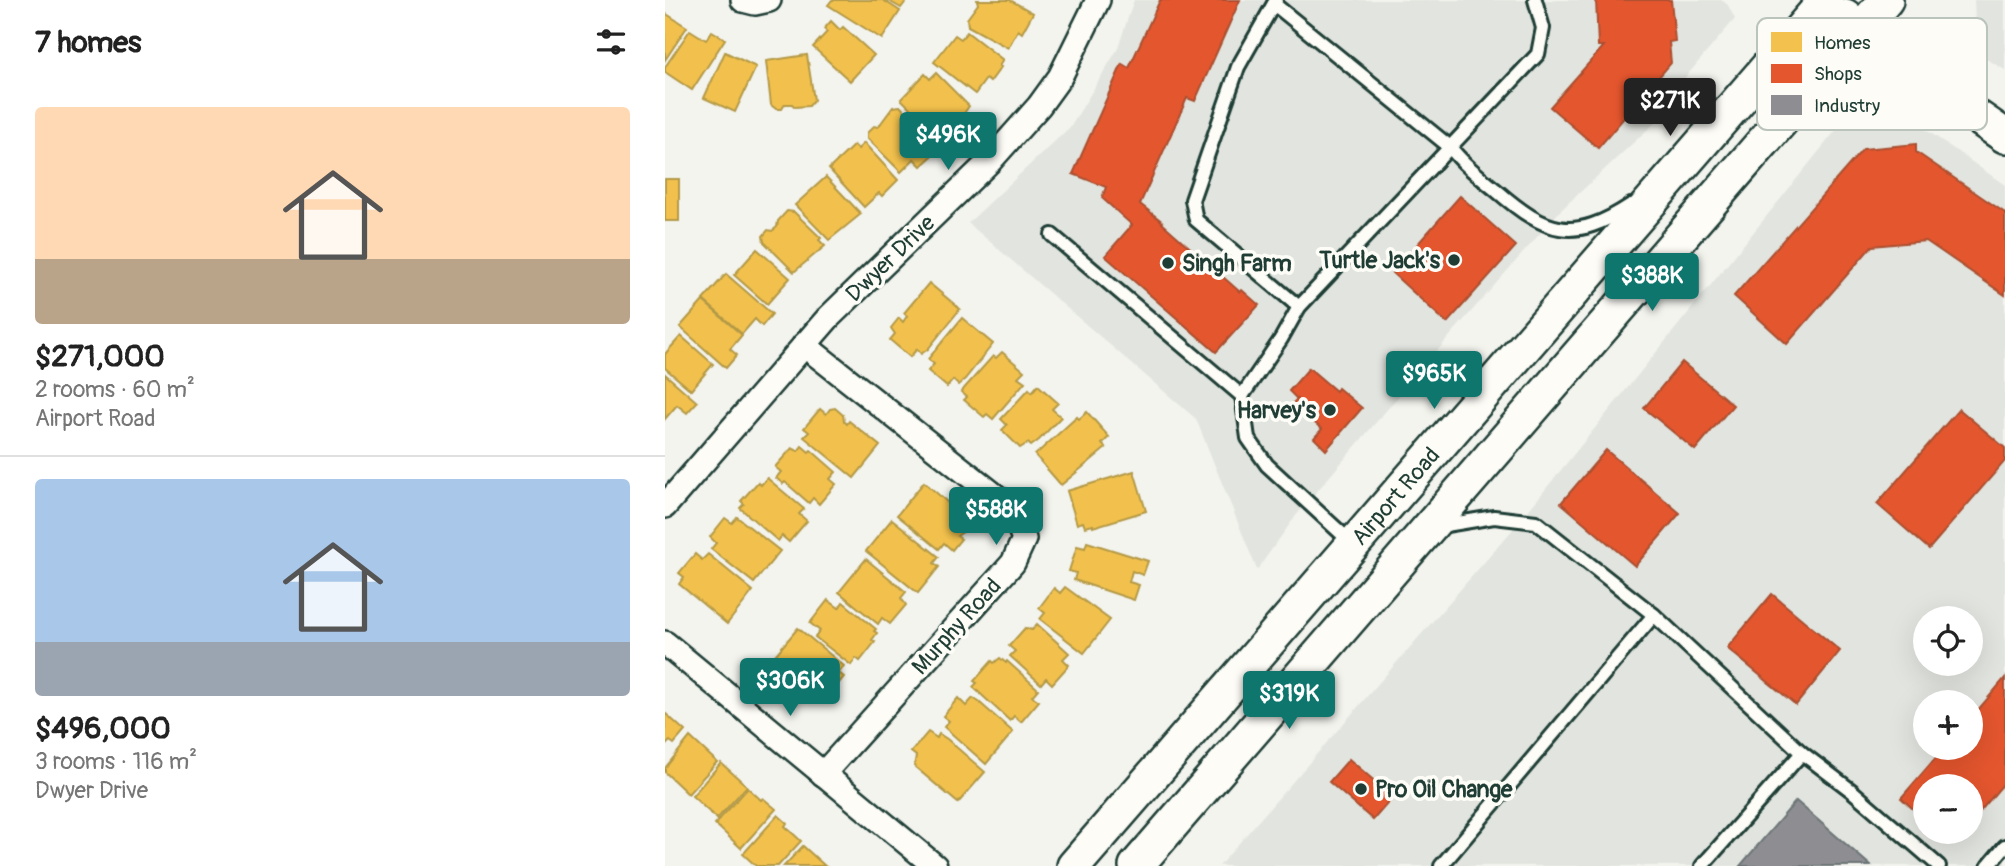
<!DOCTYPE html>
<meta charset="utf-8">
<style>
body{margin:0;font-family:Pangolin,sans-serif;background:#f2f2f2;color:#222;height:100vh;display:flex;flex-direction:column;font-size:26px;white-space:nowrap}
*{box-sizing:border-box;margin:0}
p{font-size:23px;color:#767676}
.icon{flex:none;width:38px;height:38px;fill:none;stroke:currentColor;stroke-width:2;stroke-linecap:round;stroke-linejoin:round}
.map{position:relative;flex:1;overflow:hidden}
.details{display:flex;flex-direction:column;background:#fff;width:665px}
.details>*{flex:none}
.fabs{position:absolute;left:1248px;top:606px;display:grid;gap:14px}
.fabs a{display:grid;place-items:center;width:70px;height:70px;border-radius:50%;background:#fff;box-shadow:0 7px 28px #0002;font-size:35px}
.price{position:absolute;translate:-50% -60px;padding:0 16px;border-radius:7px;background:#0f766e;color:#fff;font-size:23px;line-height:46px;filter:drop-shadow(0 2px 4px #0008)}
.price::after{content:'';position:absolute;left:50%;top:42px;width:21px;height:16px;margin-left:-10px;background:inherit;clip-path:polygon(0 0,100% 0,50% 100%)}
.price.current{background:#222;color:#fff}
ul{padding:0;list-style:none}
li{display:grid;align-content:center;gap:14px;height:371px;padding:0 35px}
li+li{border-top:2px solid #e0e0e0}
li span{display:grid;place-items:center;height:217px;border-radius:7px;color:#555}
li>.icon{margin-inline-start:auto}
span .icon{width:126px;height:126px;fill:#fffc;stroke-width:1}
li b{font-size:30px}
h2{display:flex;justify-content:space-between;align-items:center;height:84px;padding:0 35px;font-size:30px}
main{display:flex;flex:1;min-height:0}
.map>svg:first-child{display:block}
.built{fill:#e2e5df;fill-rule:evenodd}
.homes{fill:#f2c14e;stroke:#b39946;stroke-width:2}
.shops{fill:#e4572e;stroke:#a94f30;stroke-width:2}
.industry{fill:#8d8d92;stroke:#6c7576;stroke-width:2}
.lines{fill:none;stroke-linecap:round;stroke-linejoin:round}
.service-casing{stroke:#1f3d34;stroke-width:18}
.minor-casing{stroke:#1f3d34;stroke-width:28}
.secondary-casing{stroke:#1f3d34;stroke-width:38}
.service{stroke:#fdfcf7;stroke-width:12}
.minor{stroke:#fdfcf7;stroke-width:23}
.secondary{stroke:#fdfcf7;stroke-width:33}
.poi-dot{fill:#1f3d34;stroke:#fdfcf7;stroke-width:2.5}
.labels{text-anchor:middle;stroke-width:7;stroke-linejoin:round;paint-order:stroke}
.street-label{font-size:23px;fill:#1f3d34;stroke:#fdfcf7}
.poi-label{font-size:23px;font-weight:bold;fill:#1f3d34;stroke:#fdfcf7;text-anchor:end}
.key{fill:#fdfcf7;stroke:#bac3bc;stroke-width:2}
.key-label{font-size:19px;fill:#1f3d34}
</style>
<main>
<section class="details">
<h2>7 homes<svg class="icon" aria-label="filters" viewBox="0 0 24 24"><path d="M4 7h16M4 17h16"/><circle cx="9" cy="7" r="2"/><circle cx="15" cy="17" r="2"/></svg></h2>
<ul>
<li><span style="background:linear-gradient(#ffd9b3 70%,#b9a48a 0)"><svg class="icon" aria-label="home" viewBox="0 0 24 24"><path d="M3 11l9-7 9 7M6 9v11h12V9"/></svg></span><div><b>$271,000</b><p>2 rooms · 60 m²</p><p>Airport Road</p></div></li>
<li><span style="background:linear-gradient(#a9c7e8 75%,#9aa5b1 0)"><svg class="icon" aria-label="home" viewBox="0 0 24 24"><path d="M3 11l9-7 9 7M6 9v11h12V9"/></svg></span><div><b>$496,000</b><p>3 rooms · 116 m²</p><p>Dwyer Drive</p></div></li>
</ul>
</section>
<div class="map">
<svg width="1340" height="866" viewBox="0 0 1340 866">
<rect width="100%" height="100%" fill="#f4f4ef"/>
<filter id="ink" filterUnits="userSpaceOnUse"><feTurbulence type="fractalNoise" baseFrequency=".0143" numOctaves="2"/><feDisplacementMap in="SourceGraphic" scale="14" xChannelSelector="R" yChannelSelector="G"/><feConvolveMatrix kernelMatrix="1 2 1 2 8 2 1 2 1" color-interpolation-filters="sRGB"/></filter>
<g filter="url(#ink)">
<!-- built -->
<g class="built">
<polygon points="469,0 1057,0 1063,5 1070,19 990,113 995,118 895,211 791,329 630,517 592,570 531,419 303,223 406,126 452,50"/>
<polygon points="1309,0 1340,0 1340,70 1311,53"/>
<path d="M1233,110L1340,185V866H554L849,528L1180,119ZM1260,618H1306V663H1260ZM1260,702H1306V747H1260ZM1260,786H1306V831H1260Z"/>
</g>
<!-- homes -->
<g class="homes">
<polygon points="167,0 218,0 235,11 217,39 163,5"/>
<polygon points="222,0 242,0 236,8"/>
<polygon points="312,0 345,0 368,13 357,33 353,30 343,48 303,26 302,19 313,4"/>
<polygon points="0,13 22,27 0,60"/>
<polygon points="166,21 175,30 178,27 209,55 185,81 148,47 162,32 159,29"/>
<polygon points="25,30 41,40 47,31 60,39 27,90 0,72 0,67"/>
<polygon points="302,32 338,60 334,66 336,67 325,82 321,79 310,94 269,62 290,35 296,39"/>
<polygon points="60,52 91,67 70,112 39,98"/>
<polygon points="142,55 149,100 144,106 130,107 127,104 120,104 117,109 111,109 106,105 101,61"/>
<polygon points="271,73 304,106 293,122 286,122 272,135 236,99 260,74 265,79"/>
<polygon points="235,106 275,149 256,166 249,159 236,172 202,138 202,133 209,126 213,127 228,107"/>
<polygon points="199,143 233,180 217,196 214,193 199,207 164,169 189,145 193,149"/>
<polygon points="161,177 196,214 164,240 130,205"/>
<rect x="0" y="179" width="14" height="42"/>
<polygon points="122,211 129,212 156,238 154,240 160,246 129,272 99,242 98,236 103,230 107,231 112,227 113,221"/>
<polygon points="92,249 125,278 102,304 69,275"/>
<polygon points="61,274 107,314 97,326 90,319 77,334 38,300"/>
<polygon points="264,283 295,309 263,349 256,354 252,349 245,357 225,340 230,334 226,328 234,318 238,322 242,316 239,313"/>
<polygon points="38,301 77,335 65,349 72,355 61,368 15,327"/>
<polygon points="297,318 328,344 300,379 293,385 288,380 282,387 263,371 269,364 263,359"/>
<polygon points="16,336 48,364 26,390 0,368 0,354"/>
<polygon points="337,352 359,371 353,377 360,382 328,419 322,414 319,417 299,400 302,397 296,392 328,356 331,358"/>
<polygon points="0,374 32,402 22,413 12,405 0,419"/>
<polygon points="373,385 393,403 387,409 396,417 374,440 366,446 363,443 355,448 337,430 342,425 336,419 364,389 367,392"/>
<polygon points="170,408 178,415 179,421 182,424 184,421 215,446 189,478 139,437 144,432 139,428 155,409 161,414 165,409"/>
<polygon points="422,412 444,437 437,444 441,448 396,485 370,455 412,417 414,419"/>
<polygon points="137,446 144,452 146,450 171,472 165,479 171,484 154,504 148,498 144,503 120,482 118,484 111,478 116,472 110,467 127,448 133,451"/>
<polygon points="469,471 481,511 428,527 428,525 420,527 418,522 412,524 402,491"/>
<polygon points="102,478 139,509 134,514 142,521 124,542 117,536 113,541 75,508 79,504 76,501 93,482 96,485"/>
<polygon points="259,482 289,508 287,510 292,514 296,514 304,520 305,527 292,536 296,539 287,550 279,543 274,549 232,515"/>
<polygon points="72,517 115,551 89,583 46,549 51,543 45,537 60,518 67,523"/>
<polygon points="227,519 274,557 269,563 274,567 253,593 201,551"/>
<polygon points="422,542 483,561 478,575 467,571 464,582 474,585 469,600 409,580 411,573 404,571 412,546 420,548"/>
<polygon points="30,554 37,560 43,554 88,591 62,624 14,584 19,577 14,573"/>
<polygon points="201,559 241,592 236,598 241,605 225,624 217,618 213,624 174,592"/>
<polygon points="400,587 445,620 419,653 375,619 380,613 374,608 389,588 395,593"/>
<polygon points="163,600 174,608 178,602 211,629 209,631 212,633 207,640 210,642 195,661 191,658 186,665 150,637 155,631 145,623"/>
<polygon points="372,624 404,653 398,659 404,665 387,684 381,678 376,684 345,656 350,651 344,646 360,628 367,630"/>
<polygon points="133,628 179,666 174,673 179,677 170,688 164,684 157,698 150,697 106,660"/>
<polygon points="335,658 341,663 342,661 373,689 367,696 374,701 356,722 349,716 345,721 308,687 312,683 309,681 327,661 329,663"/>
<polygon points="293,698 301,706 308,698 314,702 348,732 321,764 279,727 284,721 278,716"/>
<polygon points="0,713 20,731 9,744 5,741 0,746"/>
<polygon points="263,732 272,738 274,734 282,739 320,772 293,803 249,766 251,756 246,752"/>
<polygon points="25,737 52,762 23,794 0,772 0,768"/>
<polygon points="56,763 82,786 52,819 27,796"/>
<polygon points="83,788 96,800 98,798 111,809 76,848 50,824"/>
<polygon points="113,815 122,823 120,826 136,841 113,866 91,866 78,854"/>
<polygon points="138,846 160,866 119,866"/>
</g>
<!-- shops -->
<g class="shops">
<polygon points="495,0 575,0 530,101 522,98 475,204 498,222 497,223 575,292 577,290 594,305 551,352 440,256 467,225 437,198 441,187 408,174 457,64 464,68"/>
<polygon points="931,0 1006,0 1010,41 1004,42 1006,63 933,148 885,107 939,46 933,46"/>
<polygon points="1251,144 1251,152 1340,213 1340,295 1261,241 1207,246 1122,344 1069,296 1198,149"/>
<polygon points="795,196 851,246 782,323 727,273"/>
<polygon points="1017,362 1068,405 1030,450 979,408"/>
<polygon points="644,368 671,391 673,388 697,408 661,450 649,438 657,429 627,404 632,399 624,391"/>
<polygon points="1294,409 1340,448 1340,461 1264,549 1212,504"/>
<polygon points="941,450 1015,513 970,566 896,503"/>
<polygon points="1107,594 1175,651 1131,705 1062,648"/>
<polygon points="1340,678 1340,782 1306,822 1306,786 1260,786 1260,820 1236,798 1280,747 1306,747 1306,718"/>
<polygon points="684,759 728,797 708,820 664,782"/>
<polygon points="1273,831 1298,831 1287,843"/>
</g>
<!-- industry -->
<polygon class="industry" points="1131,801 1206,866 1075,866"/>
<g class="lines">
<defs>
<g id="service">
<polyline points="611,0 573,67 527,200 531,220 634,307"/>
<path d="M609,4L785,147C798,164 815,177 832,191C882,234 908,243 966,205"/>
<polyline points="387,235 577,396 616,339 634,307 873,54 878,28 870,0"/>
<polyline points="577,396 583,438 602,465 688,544"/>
<polyline points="775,526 829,517 871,522 989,615"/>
<polyline points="776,866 989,615 1137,753 1187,791 1274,866"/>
<polyline points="1037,866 1137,753"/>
<polyline points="1323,866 1340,846"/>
</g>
<g id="minor">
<polyline points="78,0 90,3 104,0"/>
<polyline points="139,345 347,509 359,539 348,563 158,774"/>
<polyline points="0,506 163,318 325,161 374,106 395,77 433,0"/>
<polyline points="0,643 270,866"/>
</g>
<g id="secondary">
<polyline points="1180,16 1246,71 1340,136"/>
<path id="s1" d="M409,866L1161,0"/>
<polyline points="471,866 1221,0"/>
</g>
</defs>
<!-- service casing -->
<use href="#service" class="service-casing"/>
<!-- minor casing -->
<use href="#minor" class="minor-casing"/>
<!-- secondary casing -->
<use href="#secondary" class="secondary-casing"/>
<!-- service -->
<use href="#service" class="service"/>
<!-- minor -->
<use href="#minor" class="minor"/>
<!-- secondary -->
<use href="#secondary" class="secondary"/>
</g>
</g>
<!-- markers -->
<g class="poi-dot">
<circle cx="789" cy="260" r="7"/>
<circle cx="503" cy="263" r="7"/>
<circle cx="665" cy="410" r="7"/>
<circle cx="696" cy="789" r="7"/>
</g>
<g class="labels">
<!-- street labels -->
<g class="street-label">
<text transform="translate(225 258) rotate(-44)" y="8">Dwyer Drive</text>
<text dy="8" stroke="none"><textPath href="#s1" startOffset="490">Airport Road</textPath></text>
<text transform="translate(291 626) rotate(-48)" y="8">Murphy Road</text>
</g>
<!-- poi labels -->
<g class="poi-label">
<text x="775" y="268">Turtle Jack's</text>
<text x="517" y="271" text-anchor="start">Singh Farm</text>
<text x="651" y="418">Harvey's</text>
<text x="710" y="797" text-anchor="start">Pro Oil Change</text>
</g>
</g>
<!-- legend -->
<rect x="1092" y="18" width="230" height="112" rx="10" class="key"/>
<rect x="1106" y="32" width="31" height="20" fill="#f2c14e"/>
<rect x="1106" y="64" width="31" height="19" fill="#e4572e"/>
<rect x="1106" y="95" width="31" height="20" fill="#8d8d92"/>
<g class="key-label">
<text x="1149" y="49">Homes</text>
<text x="1149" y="80">Shops</text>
<text x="1149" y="112">Industry</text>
</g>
</svg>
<div class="fabs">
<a><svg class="icon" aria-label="locate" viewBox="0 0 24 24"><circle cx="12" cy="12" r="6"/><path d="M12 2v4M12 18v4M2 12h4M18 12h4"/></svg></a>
<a>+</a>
<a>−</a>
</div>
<b class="price current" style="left:1005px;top:138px">$271K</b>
<b class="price" style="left:283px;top:172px">$496K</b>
<b class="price" style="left:987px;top:313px">$388K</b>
<b class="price" style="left:769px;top:411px">$965K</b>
<b class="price" style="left:331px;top:547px">$588K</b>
<b class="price" style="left:125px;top:718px">$306K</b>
<b class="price" style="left:624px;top:731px">$319K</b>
</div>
</main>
